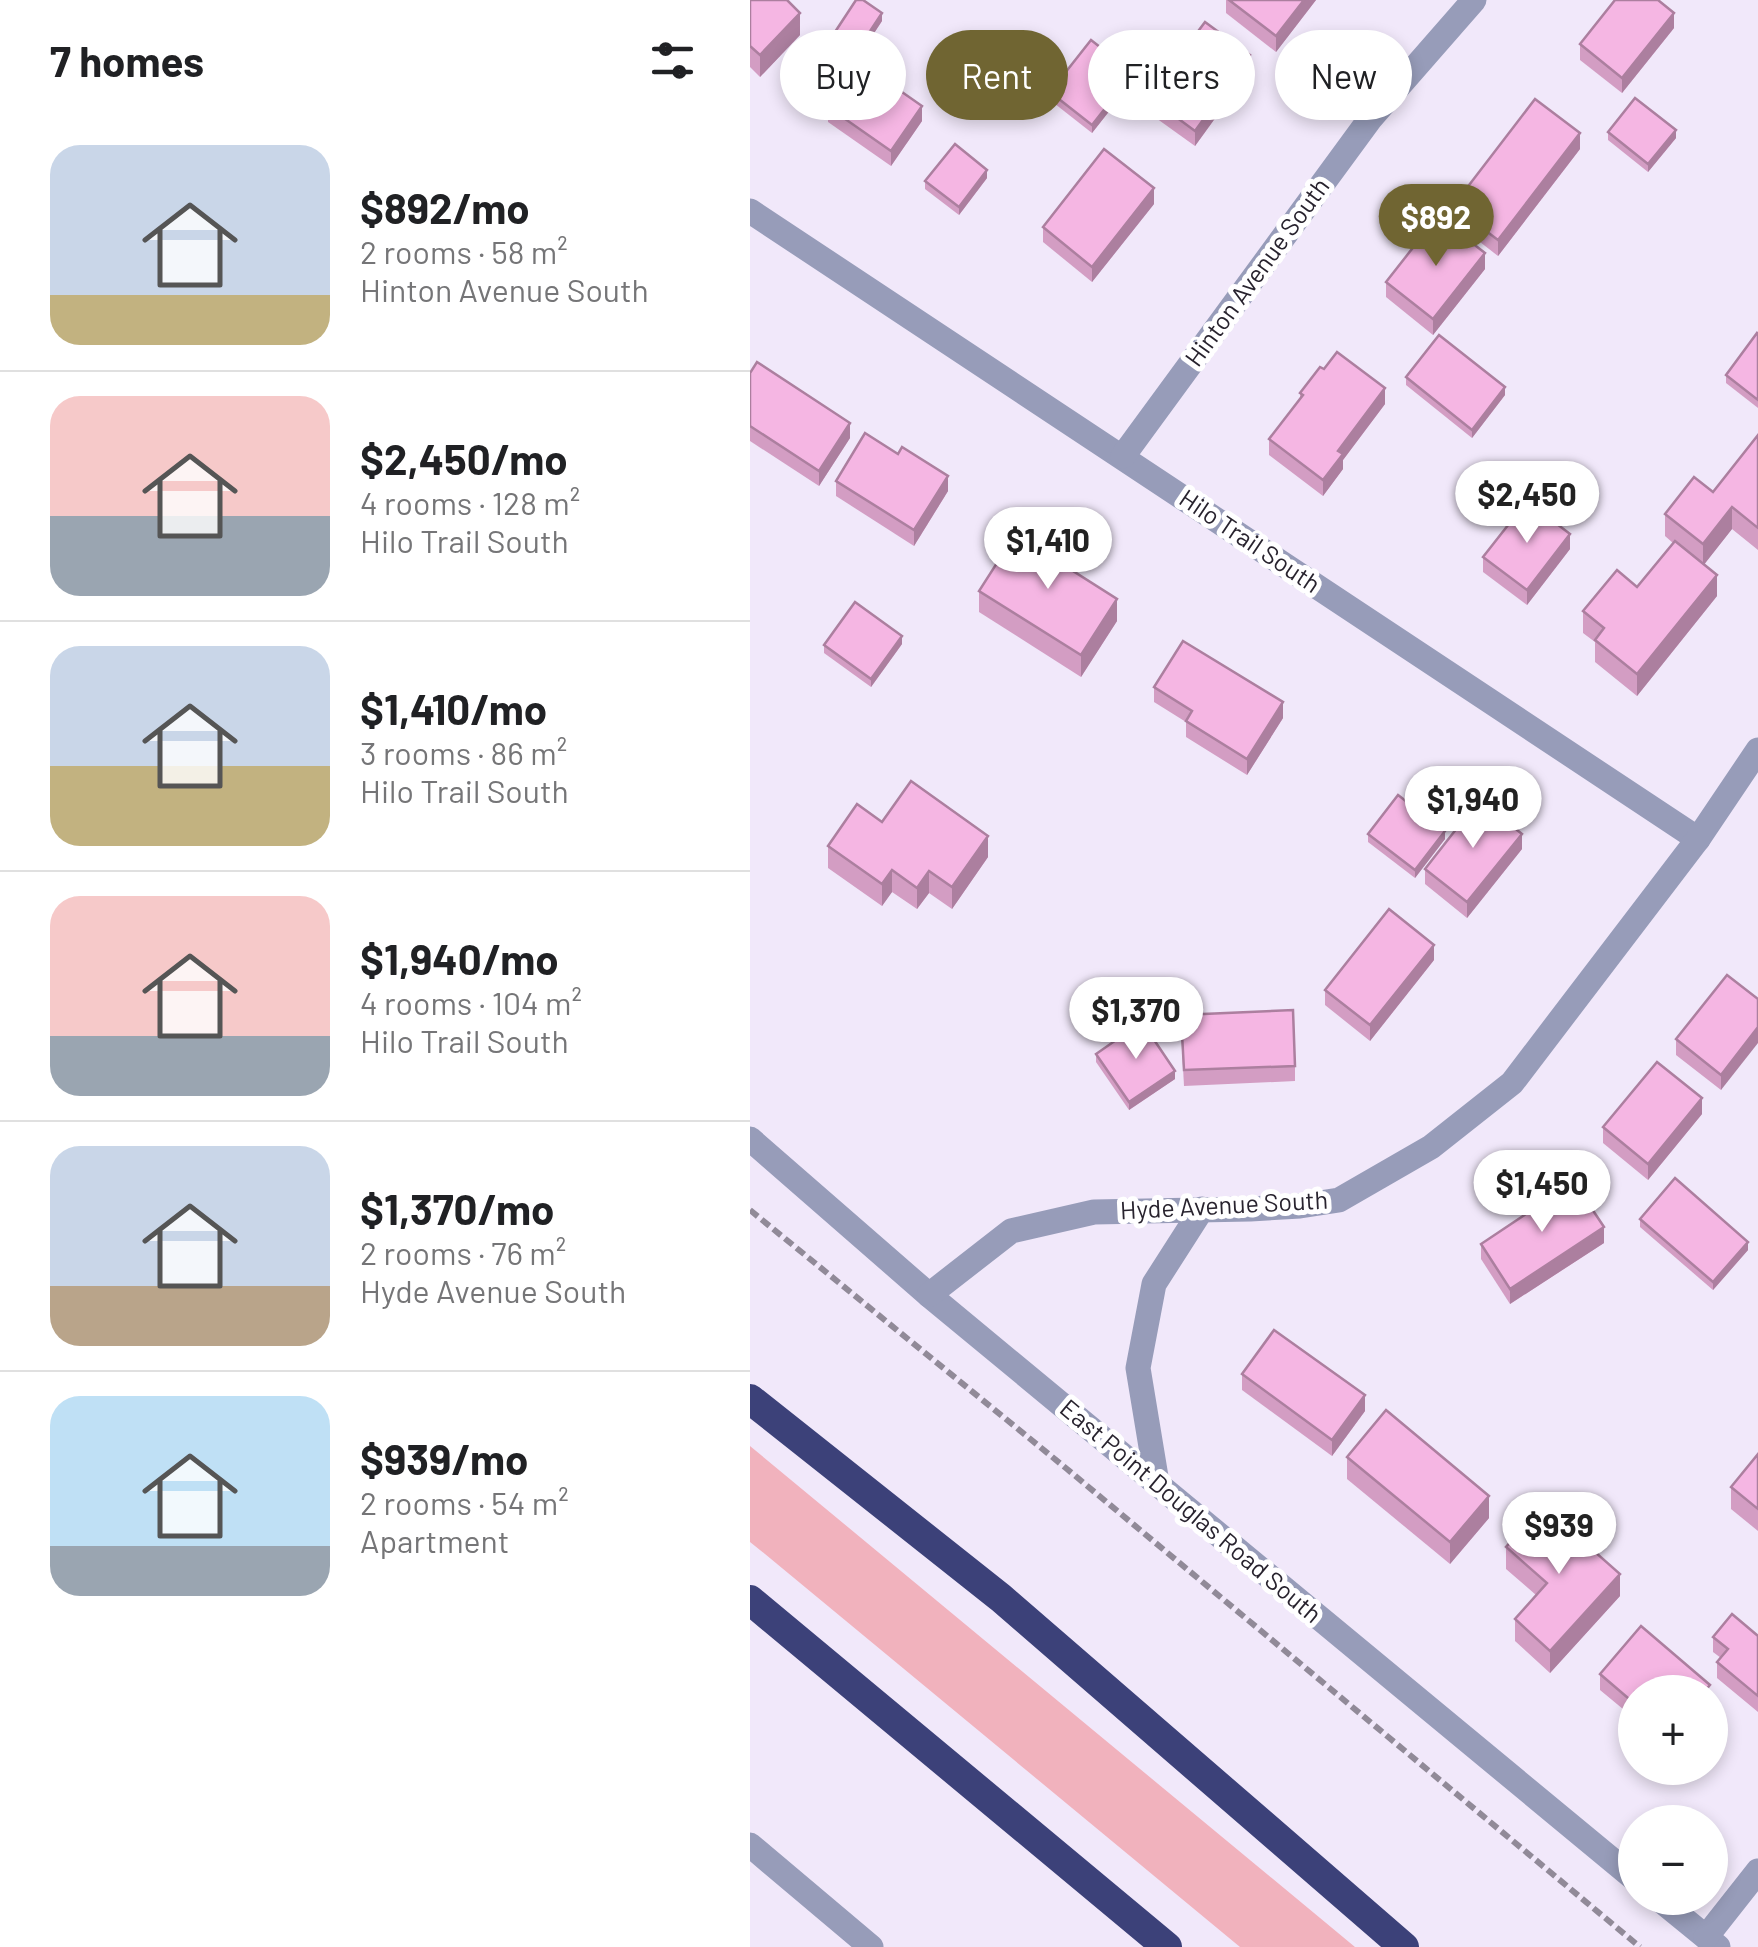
<!DOCTYPE html>
<meta charset="utf-8">
<style>
body{margin:0;font-family:Barlow,sans-serif;background:#f6f6f6;color:#202124;height:100vh;display:flex;flex-direction:column;font-size:38px;white-space:nowrap}
*{box-sizing:border-box;margin:0}
p{font-size:32px;color:#757577}
.icon{flex:none;width:55px;height:55px;fill:none;stroke:currentColor;stroke-width:2;stroke-linecap:round;stroke-linejoin:round}
.map{position:relative;flex:1;overflow:hidden}
.details{display:flex;flex-direction:column;background:#fff;width:750px}
.details>*{flex:none}
.hud{position:absolute;left:30px;top:30px;width:828px;height:90px;display:flex;gap:20px}
.tools{position:absolute;left:868px;top:1675px;display:grid;gap:20px}
.tools a{display:grid;place-items:center;width:110px;height:110px;border-radius:50%;background:#fff;box-shadow:0 5px 15px #0003;font-size:50px}
.price{position:absolute;translate:-50% -85px;padding:0 22px;border-radius:35px;background:#fff;color:#222;font-size:32px;line-height:65px;filter:drop-shadow(0 2px 5px #0008)}
.price::after{content:'';position:absolute;left:50%;top:60px;width:30px;height:22px;margin-left:-15px;background:inherit;clip-path:polygon(0 0,100% 0,50% 100%)}
.price.active{background:#706532;color:#fff}
ul{padding:0;list-style:none}
li{display:flex;align-items:center;gap:30px;height:250px;padding:0 50px}
li+li{border-top:2px solid #e0e0e0}
li span{display:grid;place-items:center;flex:none;width:280px;height:200px;border-radius:30px;color:#555}
li>.icon{margin-inline-start:auto}
span .icon{width:120px;height:120px;fill:#fffc;stroke-width:1}
li b{font-size:42px}
h2{display:flex;justify-content:space-between;align-items:center;height:120px;padding:0 50px;font-size:42px}
.chip{padding:0 35px;border-radius:45px;background:#fff;box-shadow:0 5px 15px #0003;font-size:35px;line-height:90px}
.chip.active{background:#706532;color:#fff}
main{display:flex;flex:1;min-height:0}
.map>svg:first-child{display:block}
.green{fill:#f1b2bd}
.lines{fill:none;stroke-linecap:round;stroke-linejoin:round}
.path{stroke:#918a98;stroke-width:6;stroke-dasharray:10 5;stroke-linecap:butt}
.minor{stroke:#979cb9;stroke-width:25}
.highway{stroke:#3c4179;stroke-width:30}
.wall{fill:#d39dc3}
.shaded-wall{fill:#ac7f9f}
.building{fill:#f5b6e3;stroke:#ac7f9f;stroke-width:2.5}
.labels{text-anchor:middle;stroke-width:10;stroke-linejoin:round;paint-order:stroke}
.street-label{font-size:25px;fill:#28232e;stroke:#fff}
</style>
<main>
<section class="details">
<h2>7 homes<svg class="icon" aria-label="filters" viewBox="0 0 24 24"><path d="M4 7h16M4 17h16"/><circle cx="9" cy="7" r="2"/><circle cx="15" cy="17" r="2"/></svg></h2>
<ul>
<li><span style="background:linear-gradient(#c9d6e8 75%,#c2b280 0)"><svg class="icon" aria-label="home" viewBox="0 0 24 24"><path d="M3 11l9-7 9 7M6 9v11h12V9"/></svg></span><div><b>$892/mo</b><p>2 rooms · 58 m²</p><p>Hinton Avenue South</p></div></li>
<li><span style="background:linear-gradient(#f6c9c9 60%,#9aa5b1 0)"><svg class="icon" aria-label="home" viewBox="0 0 24 24"><path d="M3 11l9-7 9 7M6 9v11h12V9"/></svg></span><div><b>$2,450/mo</b><p>4 rooms · 128 m²</p><p>Hilo Trail South</p></div></li>
<li><span style="background:linear-gradient(#c9d6e8 60%,#c2b280 0)"><svg class="icon" aria-label="home" viewBox="0 0 24 24"><path d="M3 11l9-7 9 7M6 9v11h12V9"/></svg></span><div><b>$1,410/mo</b><p>3 rooms · 86 m²</p><p>Hilo Trail South</p></div></li>
<li><span style="background:linear-gradient(#f6c9c9 70%,#9aa5b1 0)"><svg class="icon" aria-label="home" viewBox="0 0 24 24"><path d="M3 11l9-7 9 7M6 9v11h12V9"/></svg></span><div><b>$1,940/mo</b><p>4 rooms · 104 m²</p><p>Hilo Trail South</p></div></li>
<li><span style="background:linear-gradient(#c9d6e8 70%,#b9a48a 0)"><svg class="icon" aria-label="home" viewBox="0 0 24 24"><path d="M3 11l9-7 9 7M6 9v11h12V9"/></svg></span><div><b>$1,370/mo</b><p>2 rooms · 76 m²</p><p>Hyde Avenue South</p></div></li>
<li><span style="background:linear-gradient(#bfe0f5 75%,#9aa5b1 0)"><svg class="icon" aria-label="home" viewBox="0 0 24 24"><path d="M3 11l9-7 9 7M6 9v11h12V9"/></svg></span><div><b>$939/mo</b><p>2 rooms · 54 m²</p><p>Apartment</p></div></li>
</ul>
</section>
<div class="map">
<svg width="1008" height="1947" viewBox="0 0 1008 1947">
<rect width="100%" height="100%" fill="#f1e8fa"/>
<!-- green -->
<polygon class="green" points="0,1446 605,1947 490,1947 15,1554 0,1542"/>
<g class="lines">
<!-- path -->
<polyline class="path" points="0,1210 317,1469 890,1947"/>
<!-- minor -->
<g class="minor">
<polyline points="0,211 948,839"/>
<polyline points="373,456 620,119 724,0"/>
<polyline points="0,1139 179,1295 885,1879"/>
<polyline points="179,1295 261,1231 344,1212 500,1209 550,1206 589,1200 681,1147 762,1083 948,839 1008,750"/>
<polyline points="407,1483 388,1368 404,1284 452,1209"/>
<polyline points="0,1845 121,1947"/>
<polyline points="908,1898 968,1947"/>
<polyline points="956,1937 1008,1871"/>
</g>
<!-- highway -->
<g class="highway">
<polyline points="0,1399 251,1598 654,1947"/>
<polyline points="0,1600 417,1947"/>
</g>
</g>
<!-- wall -->
<g class="wall">
<polygon points="0,0 50,35 10,77 0,67"/>
<polygon points="476,0 566,0 526,52 476,13"/>
<polygon points="132,21 109,56 85,40 85,32"/>
<polygon points="924,28 872,93 830,60 830,44"/>
<polygon points="500,70 445,146 399,113 399,97"/>
<polygon points="383,81 342,133 300,100 300,92"/>
<polygon points="78,107 172,121 141,166 78,122"/>
<polygon points="858,132 926,138 898,172 858,140"/>
<polygon points="830,149 748,256 703,221 703,206"/>
<polygon points="237,178 209,215 175,189 175,181"/>
<polygon points="404,204 342,282 293,242 293,227"/>
<polygon points="672,242 735,269 683,335 636,297 636,282"/>
<polygon points="1008,334 1008,408 976,383 976,375"/>
<polygon points="574,369 635,404 593,460 593,469 573,496 519,455 519,439 550,400 550,393"/>
<polygon points="0,373 100,438 69,486 0,441"/>
<polygon points="656,377 755,395 722,438 656,385"/>
<polygon points="1008,435 1008,550 982,529 954,564 967,596 887,696 845,662 845,642 833,633 833,611 887,587 923,543 915,536 915,514 963,492"/>
<polygon points="148,454 198,491 164,546 86,496 86,481"/>
<polygon points="820,549 777,605 733,572 733,557"/>
<polygon points="325,572 367,621 331,677 229,612 229,591"/>
<polygon points="152,644 121,687 74,653 74,645"/>
<polygon points="404,687 533,718 497,775 436,737 436,722 404,702"/>
<polygon points="132,822 238,857 202,909 179,893 167,909 142,892 132,906 78,868 78,846"/>
<polygon points="618,834 695,839 665,878 618,842"/>
<polygon points="772,849 717,918 675,884 675,869"/>
<polygon points="684,960 620,1041 575,1005 575,990"/>
<polygon points="1008,999 971,1090 926,1055 926,1039"/>
<polygon points="431,1030 545,1066 545,1081 434,1086"/>
<polygon points="346,1054 425,1079 379,1110 346,1062"/>
<polygon points="952,1114 898,1180 853,1143 853,1127"/>
<polygon points="890,1219 998,1250 963,1290 890,1227"/>
<polygon points="854,1243 760,1304 731,1259 731,1244"/>
<polygon points="492,1374 615,1411 582,1456 492,1390"/>
<polygon points="1008,1454 1008,1531 981,1509 981,1487"/>
<polygon points="597,1457 739,1518 700,1564 597,1479"/>
<polygon points="756,1547 870,1596 800,1673 765,1641 765,1619 786,1595 756,1569"/>
<polygon points="1008,1636 1008,1712 967,1678 967,1662 971,1658 963,1652 963,1637"/>
<polygon points="850,1674 960,1692 885,1692 885,1719 850,1690"/>
</g>
<!-- shaded-wall -->
<g class="shaded-wall">
<polygon points="554,0 566,0 526,52 526,36"/>
<polygon points="50,13 50,35 10,77 10,55"/>
<polygon points="132,13 132,21 109,56 109,48"/>
<polygon points="924,13 924,28 872,93 872,78"/>
<polygon points="500,55 500,70 445,146 445,131"/>
<polygon points="383,73 383,81 342,133 342,125"/>
<polygon points="172,106 172,121 141,166 141,151"/>
<polygon points="926,130 926,138 898,172 898,164"/>
<polygon points="830,133 830,149 748,256 748,240"/>
<polygon points="237,170 237,178 209,215 209,207"/>
<polygon points="404,188 404,204 342,282 342,267"/>
<polygon points="735,253 735,269 683,335 683,319"/>
<polygon points="755,387 755,395 722,438 722,430"/>
<polygon points="635,388 635,404 593,460 593,469 573,496 573,480 588,451"/>
<polygon points="100,423 100,438 69,486 69,471"/>
<polygon points="198,476 198,491 164,546 164,530"/>
<polygon points="982,507 982,529 953,566 953,544"/>
<polygon points="820,534 820,549 777,605 777,590"/>
<polygon points="967,575 967,596 887,696 887,674"/>
<polygon points="367,599 367,621 331,677 331,655"/>
<polygon points="152,636 152,644 121,687 121,679"/>
<polygon points="533,702 533,718 497,775 497,759"/>
<polygon points="695,831 695,839 665,878 665,870"/>
<polygon points="772,834 772,849 717,918 717,902"/>
<polygon points="238,836 238,857 202,909 202,887"/>
<polygon points="142,870 142,892 132,906 132,884"/>
<polygon points="179,871 179,893 167,909 167,888"/>
<polygon points="684,945 684,960 620,1041 620,1025"/>
<polygon points="1008,1027 1008,1043 971,1090 971,1075"/>
<polygon points="425,1071 425,1079 379,1110 379,1102"/>
<polygon points="952,1098 952,1114 898,1180 898,1164"/>
<polygon points="854,1227 854,1243 760,1304 760,1289"/>
<polygon points="998,1242 998,1250 963,1290 963,1282"/>
<polygon points="615,1395 615,1411 582,1456 582,1440"/>
<polygon points="739,1496 739,1518 700,1564 700,1542"/>
<polygon points="870,1574 870,1596 800,1673 800,1651"/>
</g>
<!-- building -->
<g class="building">
<polygon points="0,0 37,0 50,13 10,55 0,46"/>
<polygon points="106,0 113,0 132,13 109,48 85,32"/>
<polygon points="479,0 554,0 526,36"/>
<polygon points="865,0 908,0 924,13 872,78 830,44"/>
<polygon points="455,22 500,55 445,131 399,97"/>
<polygon points="341,40 383,73 342,125 300,92"/>
<polygon points="109,62 172,106 141,151 78,107"/>
<polygon points="885,98 926,130 898,164 858,132"/>
<polygon points="785,99 830,133 748,240 703,206"/>
<polygon points="205,144 237,170 209,207 175,181"/>
<polygon points="354,149 404,188 342,267 293,227"/>
<polygon points="691,219 735,253 683,319 636,282 669,240 672,242"/>
<polygon points="1007,333 1008,334 1008,400 976,375"/>
<polygon points="689,335 755,387 722,430 656,377"/>
<polygon points="587,352 635,388 588,451 593,454 573,480 519,439 553,395 550,393 570,367 574,369"/>
<polygon points="7,362 100,423 69,471 0,426 0,373"/>
<polygon points="115,433 148,454 152,447 198,476 164,530 86,481"/>
<polygon points="1008,435 1008,528 982,507 953,544 915,514 944,477 963,492"/>
<polygon points="777,501 820,534 777,590 733,557"/>
<polygon points="270,527 325,561 320,569 367,599 331,655 229,591"/>
<polygon points="925,541 967,575 887,674 845,640 854,628 833,611 867,570 887,587"/>
<polygon points="105,602 152,636 121,679 74,645"/>
<polygon points="433,641 533,702 497,759 436,721 442,711 404,687"/>
<polygon points="161,781 238,836 202,887 179,871 167,888 142,870 132,884 78,846 107,804 132,822"/>
<polygon points="648,795 695,831 665,870 618,834"/>
<polygon points="729,800 772,834 717,902 675,869"/>
<polygon points="639,909 684,945 620,1025 575,990"/>
<polygon points="977,975 1008,999 1008,1027 971,1075 926,1039"/>
<polygon points="543,1010 545,1066 434,1070 431,1015"/>
<polygon points="392,1022 425,1071 379,1102 346,1054"/>
<polygon points="907,1062 952,1098 898,1164 853,1127"/>
<polygon points="925,1178 998,1242 963,1282 890,1219"/>
<polygon points="824,1182 854,1227 760,1289 731,1244"/>
<polygon points="524,1330 615,1395 582,1440 492,1374"/>
<polygon points="636,1410 739,1496 700,1542 597,1457"/>
<polygon points="1008,1454 1008,1509 981,1487"/>
<polygon points="793,1506 870,1574 800,1651 765,1619 797,1583 756,1547"/>
<polygon points="982,1614 1008,1636 1008,1696 967,1662 978,1649 963,1637"/>
<polygon points="891,1626 960,1685 954,1692 885,1692 885,1704 850,1674"/>
</g>
<g class="labels">
<!-- street labels -->
<g class="street-label">
<text transform="translate(507 272) rotate(-54)" y="9">Hinton Avenue South</text>
<text transform="translate(500 541) rotate(34)" y="9">Hilo Trail South</text>
<text transform="translate(474 1205) rotate(-3)" y="9">Hyde Avenue South</text>
<text transform="translate(441 1511) rotate(40)" y="9">East Point Douglas Road South</text>
</g>
</g>
</svg>
<div class="tools">
<a>+</a>
<a>−</a>
</div>
<b class="price active" style="left:686px;top:269px">$892</b>
<b class="price" style="left:777px;top:546px">$2,450</b>
<b class="price" style="left:298px;top:592px">$1,410</b>
<b class="price" style="left:723px;top:851px">$1,940</b>
<b class="price" style="left:386px;top:1062px">$1,370</b>
<b class="price" style="left:792px;top:1235px">$1,450</b>
<b class="price" style="left:809px;top:1577px">$939</b>
<div class="hud">
<a class="chip">Buy</a>
<a class="chip active">Rent</a>
<a class="chip">Filters</a>
<a class="chip">New</a>
</div>
</div>
</main>
